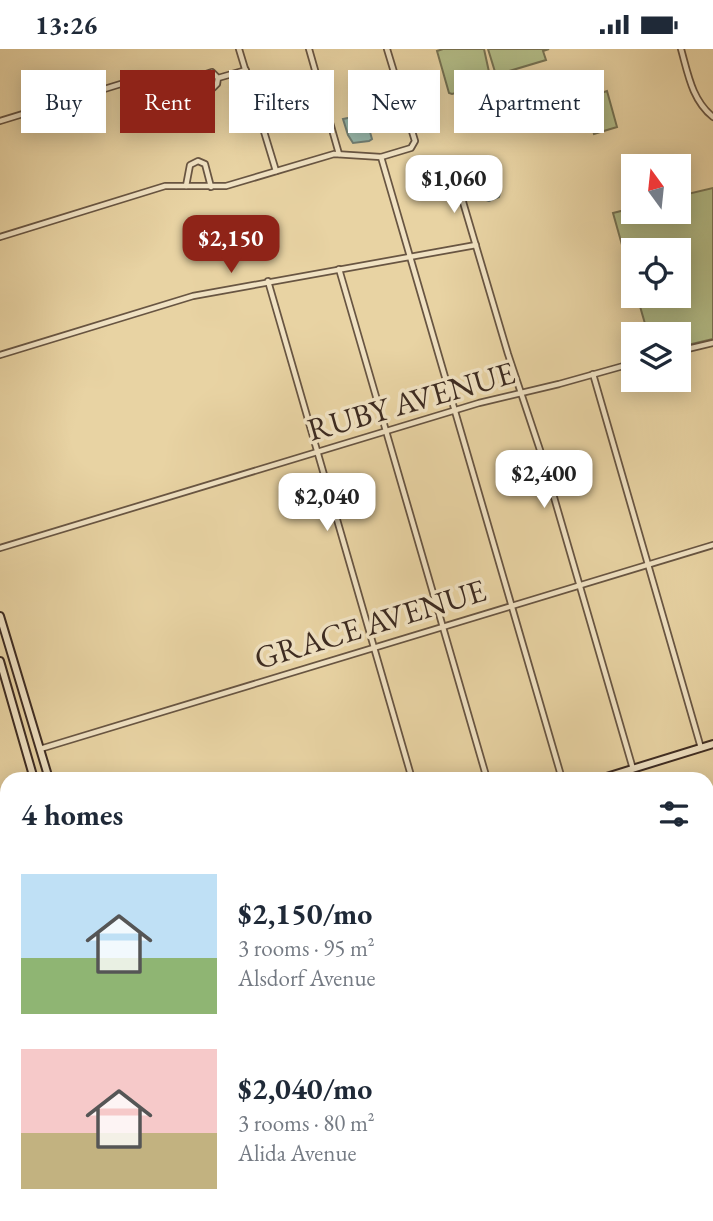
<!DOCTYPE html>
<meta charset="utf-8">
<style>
body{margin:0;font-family:"EB Garamond",serif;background:#f6f6f7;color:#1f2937;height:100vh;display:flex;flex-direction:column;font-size:26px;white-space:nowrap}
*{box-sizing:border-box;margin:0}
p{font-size:23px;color:#747a83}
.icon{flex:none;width:38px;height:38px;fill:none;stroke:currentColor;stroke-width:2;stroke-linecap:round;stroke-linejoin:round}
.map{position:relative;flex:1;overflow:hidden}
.side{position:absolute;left:0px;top:723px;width:714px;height:450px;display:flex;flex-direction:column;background:#fff;border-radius:21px 21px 0 0;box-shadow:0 4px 18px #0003}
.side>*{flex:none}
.guide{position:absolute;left:21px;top:21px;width:672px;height:63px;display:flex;gap:14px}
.needle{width:46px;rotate:345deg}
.tools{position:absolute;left:621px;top:105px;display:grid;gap:14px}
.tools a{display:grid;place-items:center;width:70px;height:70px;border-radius:0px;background:#fff;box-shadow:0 4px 18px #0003;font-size:35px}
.price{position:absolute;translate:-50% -60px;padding:0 16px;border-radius:14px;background:#fff;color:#222;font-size:23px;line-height:46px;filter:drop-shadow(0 2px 4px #0008)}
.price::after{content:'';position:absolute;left:50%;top:42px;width:21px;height:16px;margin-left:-10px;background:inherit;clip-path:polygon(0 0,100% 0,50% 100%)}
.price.selected{background:#8f2418;color:#fff}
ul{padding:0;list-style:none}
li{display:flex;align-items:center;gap:21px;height:175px;padding:0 21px}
li span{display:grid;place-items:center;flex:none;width:196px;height:140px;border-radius:0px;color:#555}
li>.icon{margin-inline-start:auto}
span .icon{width:84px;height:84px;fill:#fffc;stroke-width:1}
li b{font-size:30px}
h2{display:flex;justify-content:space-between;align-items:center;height:84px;padding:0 21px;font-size:30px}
.pill{padding:0 24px;border-radius:0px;background:#fff;box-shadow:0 4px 18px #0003;font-size:24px;line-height:63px}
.pill.selected{background:#8f2418;color:#fff}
.status{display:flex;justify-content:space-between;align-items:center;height:49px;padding:0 35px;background:#fff;direction:ltr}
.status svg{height:19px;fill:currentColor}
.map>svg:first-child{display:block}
.green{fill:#b3bd88;stroke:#787454;stroke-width:2}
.water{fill:#97b7aa;stroke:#737f73;stroke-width:2}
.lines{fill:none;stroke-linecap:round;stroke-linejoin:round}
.street-casing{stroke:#685542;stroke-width:8}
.secondary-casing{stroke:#3d2b21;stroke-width:10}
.street{stroke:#f0e2c3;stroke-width:4.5}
.secondary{stroke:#f0e2c3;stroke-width:6}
.labels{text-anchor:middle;stroke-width:7;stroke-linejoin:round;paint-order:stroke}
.street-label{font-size:32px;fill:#3d2b21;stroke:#f0e2c3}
</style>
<div class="status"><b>13:26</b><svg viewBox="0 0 49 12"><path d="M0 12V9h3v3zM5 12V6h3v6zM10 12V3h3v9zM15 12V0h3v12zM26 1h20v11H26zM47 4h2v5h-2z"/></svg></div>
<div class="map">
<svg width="713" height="1172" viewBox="0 0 713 1172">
<rect width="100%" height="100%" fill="#e8d3a3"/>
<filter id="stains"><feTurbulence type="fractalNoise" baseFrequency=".00286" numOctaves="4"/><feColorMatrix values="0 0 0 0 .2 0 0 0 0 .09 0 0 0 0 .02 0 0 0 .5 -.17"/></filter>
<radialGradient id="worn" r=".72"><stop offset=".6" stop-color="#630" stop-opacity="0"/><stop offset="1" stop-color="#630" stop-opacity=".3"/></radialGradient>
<!-- green -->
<g class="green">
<polygon points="443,0 484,0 491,32 488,35 452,45 449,44 437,2"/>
<polygon points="488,0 549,0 543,2 546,11 496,26"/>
<polygon points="607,42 617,78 594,85 587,61 591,55 589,48"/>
<polygon points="713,139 713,290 679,298 679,285 648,285 637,247 679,247 679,201 634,201 633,235 613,164 633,159 634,163 679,163 679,147"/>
</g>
<!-- water -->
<g class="water">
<polygon points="362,66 366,69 372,90 369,92 353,94 348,86 343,70"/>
<path d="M481,126H493C498,133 502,139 499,148L489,152L477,148L478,130Z"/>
</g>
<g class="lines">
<defs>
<g id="street">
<polyline points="239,0 276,122"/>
<polyline points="309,0 339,105"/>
<path d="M681,0C688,25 692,51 713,68"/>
<polyline points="218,29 217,35 213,39 205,38 201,34 203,26 212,23 218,29 246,21"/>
<polyline points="0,72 150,26"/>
<polyline points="381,108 562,730"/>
<polyline points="465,132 463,153 508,305 542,407 633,720"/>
<polyline points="186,137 190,116 198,112 205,115 211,138"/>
<polyline points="0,188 165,137 226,137 334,105 381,108 411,99 415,92 387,0"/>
<polyline points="339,220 487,730"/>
<polyline points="268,232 412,730"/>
<polyline points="679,302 713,294"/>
<polyline points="0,306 193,247 476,196"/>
<polyline points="593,325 701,699"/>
<polyline points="0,499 479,354 559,335 634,314"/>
<polyline points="40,700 713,496"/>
<polyline points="0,752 7,750"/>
<polyline points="707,839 713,837"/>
<polyline points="0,859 7,881"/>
<polyline points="707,973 710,978 707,985"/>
<polyline points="707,1061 713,1059"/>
<polyline points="7,1111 2,1118 7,1123"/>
<polyline points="707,1138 713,1136"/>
<polyline points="28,1166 30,1172"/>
<polyline points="113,1166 115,1172"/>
<polyline points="404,1166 406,1172"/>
<polyline points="503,1166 506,1172"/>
<polyline points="530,1172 544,1166"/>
<polyline points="582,1172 582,1166"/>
</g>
<g id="secondary">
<polyline points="0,567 49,730"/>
<polyline points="0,612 34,730"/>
<polyline points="600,730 713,695"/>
<polyline points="0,912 7,910"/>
<polyline points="169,1166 171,1172"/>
<polyline points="182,1166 184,1172"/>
</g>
</defs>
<!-- street casing -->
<use href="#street" class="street-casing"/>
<!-- secondary casing -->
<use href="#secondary" class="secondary-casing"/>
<!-- street -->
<use href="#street" class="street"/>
<!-- secondary -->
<use href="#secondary" class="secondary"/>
</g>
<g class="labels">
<!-- street labels -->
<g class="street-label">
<text transform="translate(411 352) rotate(-16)" y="11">RUBY AVENUE</text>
<text transform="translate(370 575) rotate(-17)" y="11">GRACE AVENUE</text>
</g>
</g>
<rect width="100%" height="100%" filter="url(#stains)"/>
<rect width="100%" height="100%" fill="url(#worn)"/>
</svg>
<div class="tools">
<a><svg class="needle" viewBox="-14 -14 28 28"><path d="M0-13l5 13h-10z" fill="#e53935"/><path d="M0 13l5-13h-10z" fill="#747a83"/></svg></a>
<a><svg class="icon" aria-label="locate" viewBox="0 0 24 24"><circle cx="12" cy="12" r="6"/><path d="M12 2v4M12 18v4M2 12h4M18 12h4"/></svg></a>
<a><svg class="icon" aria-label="layers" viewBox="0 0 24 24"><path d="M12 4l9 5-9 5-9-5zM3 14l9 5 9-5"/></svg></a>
</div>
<b class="price" style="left:454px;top:166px">$1,060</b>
<b class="price selected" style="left:231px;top:226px">$2,150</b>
<b class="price" style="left:544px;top:461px">$2,400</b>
<b class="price" style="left:327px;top:484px">$2,040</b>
<div class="guide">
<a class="pill">Buy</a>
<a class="pill selected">Rent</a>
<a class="pill">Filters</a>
<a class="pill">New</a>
<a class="pill">Apartment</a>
</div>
<section class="side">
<h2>4 homes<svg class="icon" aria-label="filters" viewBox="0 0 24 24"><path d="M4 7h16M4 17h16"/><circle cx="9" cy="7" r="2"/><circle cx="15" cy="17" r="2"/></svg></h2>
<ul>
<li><span style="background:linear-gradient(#bfe0f5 60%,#8fb573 0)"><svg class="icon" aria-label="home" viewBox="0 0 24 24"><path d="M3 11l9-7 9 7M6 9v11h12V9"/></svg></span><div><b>$2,150/mo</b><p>3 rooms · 95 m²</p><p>Alsdorf Avenue</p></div></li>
<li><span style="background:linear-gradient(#f6c9c9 60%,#c2b280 0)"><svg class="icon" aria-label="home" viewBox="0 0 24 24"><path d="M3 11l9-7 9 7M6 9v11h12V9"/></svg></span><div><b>$2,040/mo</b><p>3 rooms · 80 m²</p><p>Alida Avenue</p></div></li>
</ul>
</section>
</div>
